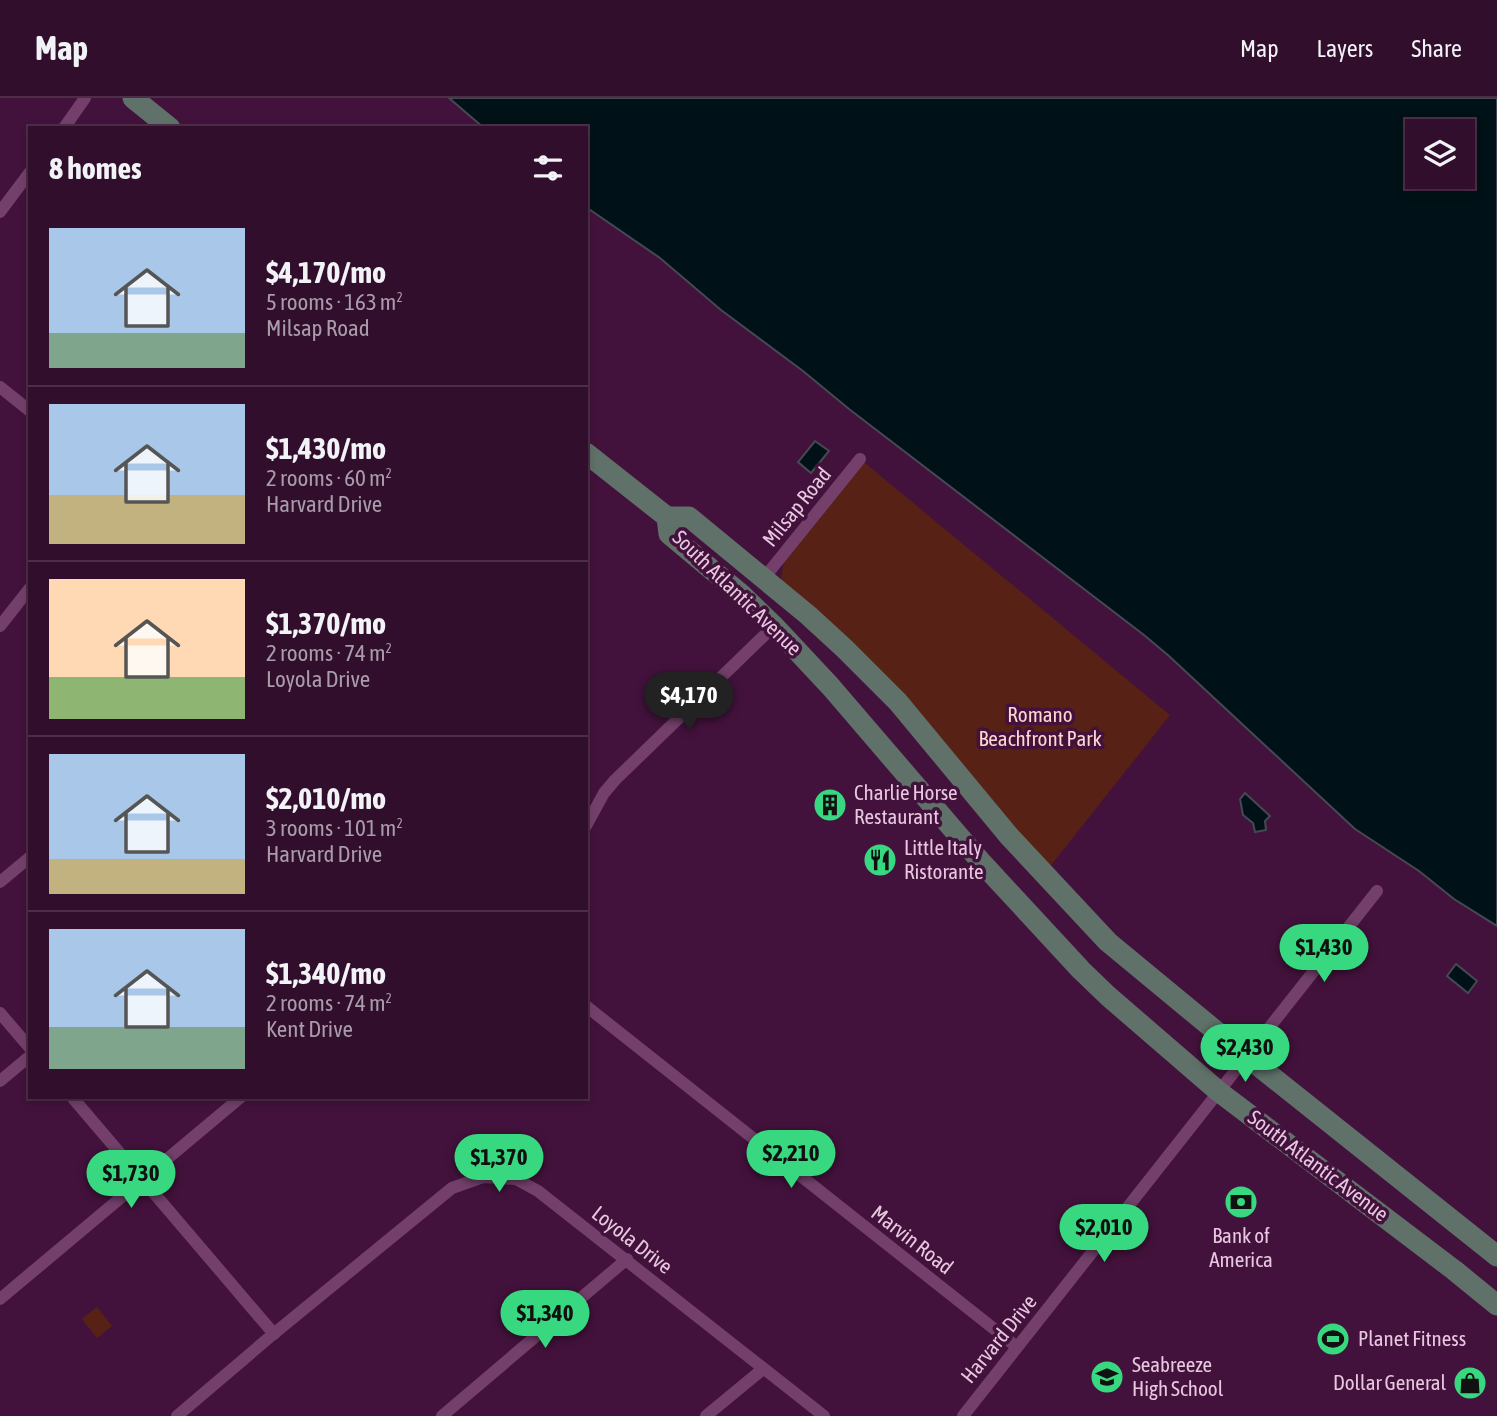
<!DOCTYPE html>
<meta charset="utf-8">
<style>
body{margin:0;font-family:"Asap Condensed",sans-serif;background:#3d1c39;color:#f1f3f6;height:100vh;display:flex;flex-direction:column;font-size:26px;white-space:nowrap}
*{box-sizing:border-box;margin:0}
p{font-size:23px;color:#a89caa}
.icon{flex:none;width:38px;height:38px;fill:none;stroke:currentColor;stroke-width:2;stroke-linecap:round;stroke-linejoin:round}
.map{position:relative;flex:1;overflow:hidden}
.sheet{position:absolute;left:28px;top:28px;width:560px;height:973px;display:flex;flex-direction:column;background:#320e2d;border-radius:0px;box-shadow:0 4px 10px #0003,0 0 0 2px #4d2e49}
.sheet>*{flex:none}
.controls{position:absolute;left:1405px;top:21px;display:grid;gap:14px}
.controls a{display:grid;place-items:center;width:70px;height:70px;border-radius:0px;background:#320e2d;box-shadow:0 4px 10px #0003,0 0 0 2px #4d2e49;font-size:35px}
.price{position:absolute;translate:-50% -60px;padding:0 16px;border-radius:24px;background:#38d880;color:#111;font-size:23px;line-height:46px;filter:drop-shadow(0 2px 4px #0008)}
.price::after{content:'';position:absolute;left:50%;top:42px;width:21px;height:16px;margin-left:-10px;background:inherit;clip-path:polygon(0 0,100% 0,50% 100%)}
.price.current{background:#222;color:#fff}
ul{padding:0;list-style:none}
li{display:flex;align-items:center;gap:21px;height:175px;padding:0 21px}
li+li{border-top:2px solid #4d2e49}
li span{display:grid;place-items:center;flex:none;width:196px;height:140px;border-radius:0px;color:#555}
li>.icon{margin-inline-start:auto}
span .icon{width:84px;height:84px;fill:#fffc;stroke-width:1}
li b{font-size:30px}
h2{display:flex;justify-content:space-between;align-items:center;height:84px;padding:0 21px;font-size:30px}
header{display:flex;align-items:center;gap:42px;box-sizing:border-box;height:98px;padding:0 35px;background:#320e2d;border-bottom:2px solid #4d2e49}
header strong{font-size:33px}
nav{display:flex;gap:38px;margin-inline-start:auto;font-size:24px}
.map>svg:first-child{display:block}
.green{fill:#582115}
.water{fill:#001217;stroke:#454953;stroke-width:2;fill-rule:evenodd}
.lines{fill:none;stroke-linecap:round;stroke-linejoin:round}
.minor{stroke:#74406b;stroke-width:12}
.primary{stroke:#5f7169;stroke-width:21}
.labels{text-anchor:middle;stroke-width:7;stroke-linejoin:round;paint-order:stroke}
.street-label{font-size:21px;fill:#e7c8e0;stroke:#43123c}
.park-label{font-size:21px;fill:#ffd7ce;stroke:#43123c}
.poi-label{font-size:21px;fill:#e7c8e0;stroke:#43123c;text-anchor:start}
</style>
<header>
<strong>Map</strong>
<nav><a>Map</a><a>Layers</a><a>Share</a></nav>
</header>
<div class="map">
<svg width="1497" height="1318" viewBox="0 0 1497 1318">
<rect width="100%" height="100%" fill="#43123c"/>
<!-- green -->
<g class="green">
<polygon points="860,361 1170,617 1044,776 781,482 785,454"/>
<polygon points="97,1209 112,1228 97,1240 82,1221"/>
</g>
<!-- water -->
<g class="water">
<path d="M449,0H1497V828L1454,801L1419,773L1355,731L1169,558L1144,537L849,311L803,273L721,212L660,160L586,109V30H484ZM1463,33V79H1418V33Z"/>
<polygon points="815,343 829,353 811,375 798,364"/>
<polygon points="1245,695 1270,718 1265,723 1266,732 1255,734 1253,725 1243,717 1240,701"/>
<polygon points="1456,866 1477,883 1468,895 1447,878"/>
</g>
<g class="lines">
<!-- minor -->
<g class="minor">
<polyline points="64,30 85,0"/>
<polyline points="0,114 30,74"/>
<polyline points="0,289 30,313"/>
<polyline points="764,480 860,361"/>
<polyline points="0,528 30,490"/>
<polyline points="586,728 604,695 615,682 774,528"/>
<polyline points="0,784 30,759"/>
<polyline points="586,908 1017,1249"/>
<polyline points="0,915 30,950"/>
<polyline points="0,983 30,958"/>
<polyline points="72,999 274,1236"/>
<polyline points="0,1201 241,999"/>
<polyline points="177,1318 271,1238 452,1090 483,1079 516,1081 538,1093 824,1318"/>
<polyline points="442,1318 627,1161"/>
<polyline points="706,1318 763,1271"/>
<polyline points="963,1318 1377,793"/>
</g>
<!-- primary -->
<g class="primary">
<polyline points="133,0 170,30"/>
<polyline points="586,355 667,419"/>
<polyline points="667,419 669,436 741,496 774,528 831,589 982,765 1081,872 1108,898 1218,993 1454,1172 1497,1207"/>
<polyline points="667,419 689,419 808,517 845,551 898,604 1009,738 1108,844 1246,958 1497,1158"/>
</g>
</g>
<!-- icons -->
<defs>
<symbol id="building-disc" viewBox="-11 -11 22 22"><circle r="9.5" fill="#38d880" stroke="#43123c"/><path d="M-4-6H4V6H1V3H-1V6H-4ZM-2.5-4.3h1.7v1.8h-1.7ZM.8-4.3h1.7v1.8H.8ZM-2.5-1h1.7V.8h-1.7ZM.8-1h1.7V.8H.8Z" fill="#111"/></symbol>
<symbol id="restaurant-disc" viewBox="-11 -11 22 22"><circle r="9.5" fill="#38d880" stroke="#43123c"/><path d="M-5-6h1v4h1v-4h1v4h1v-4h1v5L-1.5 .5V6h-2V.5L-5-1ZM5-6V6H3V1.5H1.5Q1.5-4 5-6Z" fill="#111"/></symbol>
<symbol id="bank-disc" viewBox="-11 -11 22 22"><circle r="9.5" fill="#38d880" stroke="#43123c"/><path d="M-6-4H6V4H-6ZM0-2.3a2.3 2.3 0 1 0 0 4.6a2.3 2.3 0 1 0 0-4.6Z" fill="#111"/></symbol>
<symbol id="stadium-disc" viewBox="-11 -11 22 22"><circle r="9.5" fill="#38d880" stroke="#43123c"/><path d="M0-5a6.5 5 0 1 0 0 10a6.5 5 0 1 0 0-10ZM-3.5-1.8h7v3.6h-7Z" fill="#111"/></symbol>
<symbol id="school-disc" viewBox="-11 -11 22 22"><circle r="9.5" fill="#38d880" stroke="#43123c"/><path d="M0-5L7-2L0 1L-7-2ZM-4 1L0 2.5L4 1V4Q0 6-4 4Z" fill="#111"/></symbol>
<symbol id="shop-disc" viewBox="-11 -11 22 22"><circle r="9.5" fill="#38d880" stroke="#43123c"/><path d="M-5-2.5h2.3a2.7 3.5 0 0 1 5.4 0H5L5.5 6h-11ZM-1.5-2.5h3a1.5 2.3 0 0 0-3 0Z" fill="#111"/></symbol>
</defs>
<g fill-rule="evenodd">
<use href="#building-disc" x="811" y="688" width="38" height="38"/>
<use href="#restaurant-disc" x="861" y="743" width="38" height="38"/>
<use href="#bank-disc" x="1222" y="1085" width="38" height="38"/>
<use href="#stadium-disc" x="1314" y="1222" width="38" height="38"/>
<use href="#school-disc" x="1088" y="1260" width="38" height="38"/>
<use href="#shop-disc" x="1451" y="1266" width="38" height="38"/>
</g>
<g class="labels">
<!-- street labels -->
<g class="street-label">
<text transform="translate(797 409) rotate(-51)" y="7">Milsap Road</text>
<text transform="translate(737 495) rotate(44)" y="7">South Atlantic Avenue</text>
<text transform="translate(1318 1068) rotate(37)" y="7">South Atlantic Avenue</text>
<text transform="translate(632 1142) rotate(38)" y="7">Loyola Drive</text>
<text transform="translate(912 1142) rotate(38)" y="7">Marvin Road</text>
<text transform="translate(999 1241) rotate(-51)" y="7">Harvard Drive</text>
</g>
<!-- park labels -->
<g class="park-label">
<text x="1040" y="624">Romano<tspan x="1040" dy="24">Beachfront Park</tspan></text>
</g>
<!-- poi labels -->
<g class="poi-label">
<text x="854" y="702">Charlie Horse<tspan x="854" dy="24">Restaurant</tspan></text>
<text x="904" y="757">Little Italy<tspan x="904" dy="24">Ristorante</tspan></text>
<text x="1241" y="1145" text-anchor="middle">Bank of<tspan x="1241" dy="24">America</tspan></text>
<text x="1358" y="1248">Planet Fitness</text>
<text x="1132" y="1274">Seabreeze<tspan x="1132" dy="24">High School</tspan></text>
<text x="1446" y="1292" text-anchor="end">Dollar General</text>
</g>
</g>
</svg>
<div class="controls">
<a><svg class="icon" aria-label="layers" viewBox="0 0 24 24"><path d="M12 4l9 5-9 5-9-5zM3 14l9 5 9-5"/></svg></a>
</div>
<b class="price current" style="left:689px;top:634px">$4,170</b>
<b class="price" style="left:1324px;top:886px">$1,430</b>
<b class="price" style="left:1245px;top:986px">$2,430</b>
<b class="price" style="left:791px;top:1092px">$2,210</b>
<b class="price" style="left:499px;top:1096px">$1,370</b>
<b class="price" style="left:131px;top:1112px">$1,730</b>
<b class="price" style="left:1104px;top:1166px">$2,010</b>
<b class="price" style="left:545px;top:1252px">$1,340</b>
<section class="sheet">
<h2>8 homes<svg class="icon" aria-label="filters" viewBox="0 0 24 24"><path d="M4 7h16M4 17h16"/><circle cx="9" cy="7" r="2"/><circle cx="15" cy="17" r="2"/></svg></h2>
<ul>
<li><span style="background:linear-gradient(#a9c7e8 75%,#7fa58c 0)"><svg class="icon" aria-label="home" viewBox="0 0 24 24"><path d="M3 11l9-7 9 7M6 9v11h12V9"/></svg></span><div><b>$4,170/mo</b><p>5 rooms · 163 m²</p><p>Milsap Road</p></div></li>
<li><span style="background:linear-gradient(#a9c7e8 65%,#c2b280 0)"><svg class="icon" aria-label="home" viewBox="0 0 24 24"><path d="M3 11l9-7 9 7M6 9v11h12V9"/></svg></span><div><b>$1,430/mo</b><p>2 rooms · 60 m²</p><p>Harvard Drive</p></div></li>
<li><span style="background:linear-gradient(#ffd9b3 70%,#8fb573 0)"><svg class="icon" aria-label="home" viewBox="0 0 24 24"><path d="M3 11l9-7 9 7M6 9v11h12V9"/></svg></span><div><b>$1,370/mo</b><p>2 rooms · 74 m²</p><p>Loyola Drive</p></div></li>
<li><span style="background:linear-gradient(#a9c7e8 75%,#c2b280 0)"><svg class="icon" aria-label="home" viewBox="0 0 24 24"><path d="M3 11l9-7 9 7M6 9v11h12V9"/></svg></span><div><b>$2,010/mo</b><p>3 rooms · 101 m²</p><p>Harvard Drive</p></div></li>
<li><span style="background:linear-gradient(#a9c7e8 70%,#7fa58c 0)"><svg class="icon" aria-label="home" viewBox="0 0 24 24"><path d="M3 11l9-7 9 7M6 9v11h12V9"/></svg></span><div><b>$1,340/mo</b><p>2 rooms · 74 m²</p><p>Kent Drive</p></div></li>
</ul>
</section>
</div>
